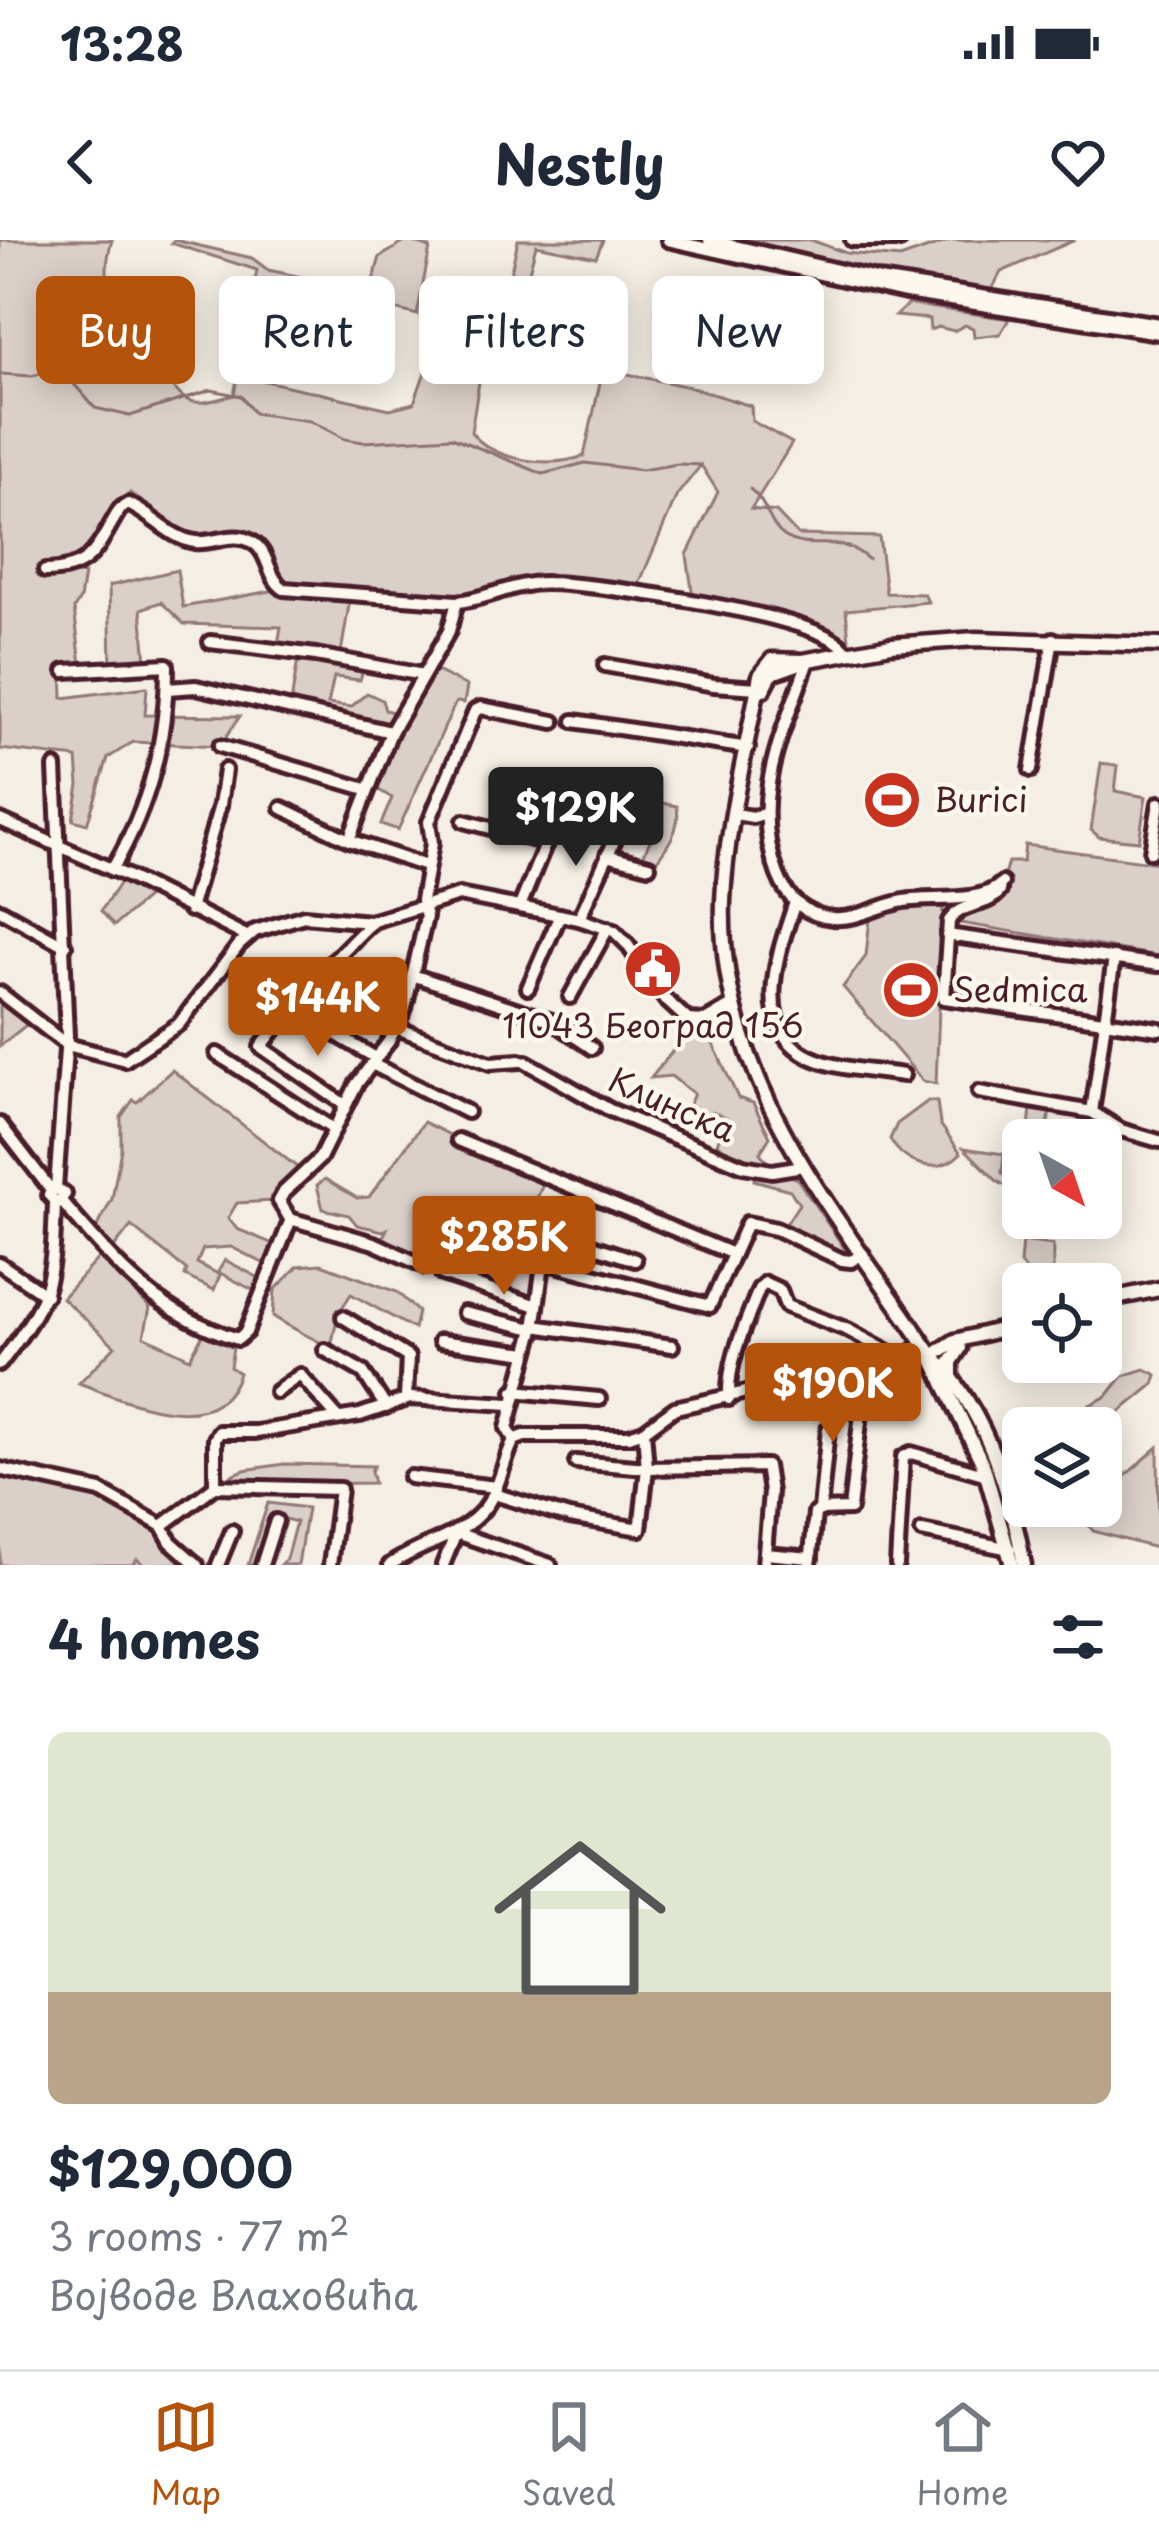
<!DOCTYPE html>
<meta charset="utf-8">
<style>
body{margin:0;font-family:"Playpen Sans",sans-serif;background:#f2f2f3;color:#1f2937;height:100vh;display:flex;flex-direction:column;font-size:45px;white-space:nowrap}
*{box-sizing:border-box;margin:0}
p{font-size:39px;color:#747a83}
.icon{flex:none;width:66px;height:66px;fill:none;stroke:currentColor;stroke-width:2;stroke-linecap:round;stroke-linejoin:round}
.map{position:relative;height:1325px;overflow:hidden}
.details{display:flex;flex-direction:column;background:#fff;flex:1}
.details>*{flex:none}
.top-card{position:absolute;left:36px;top:36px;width:1089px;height:108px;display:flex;gap:24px}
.needle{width:78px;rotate:140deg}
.fabs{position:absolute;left:1002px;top:879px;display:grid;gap:24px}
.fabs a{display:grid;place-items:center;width:120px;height:120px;border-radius:18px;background:#fff;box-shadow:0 6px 30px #0003;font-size:60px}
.price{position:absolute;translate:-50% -102px;padding:0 27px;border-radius:12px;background:#b45309;color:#fff;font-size:39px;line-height:78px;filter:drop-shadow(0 3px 6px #0008)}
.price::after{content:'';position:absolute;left:50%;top:72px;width:36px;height:27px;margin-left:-18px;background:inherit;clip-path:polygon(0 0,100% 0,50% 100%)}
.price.selected{background:#222;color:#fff}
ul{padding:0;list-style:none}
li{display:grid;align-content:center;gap:24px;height:636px;padding:0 48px}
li+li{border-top:3px solid #e0e1e3}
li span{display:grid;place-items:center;height:372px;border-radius:18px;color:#555}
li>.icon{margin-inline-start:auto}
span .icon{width:216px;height:216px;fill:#fffc;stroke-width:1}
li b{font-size:51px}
h2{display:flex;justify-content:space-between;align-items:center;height:144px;padding:0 48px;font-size:51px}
.tag{padding:0 42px;border-radius:18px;background:#fff;box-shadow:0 6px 30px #0003;font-size:42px;line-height:108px}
.tag.selected{background:#b45309;color:#fff}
.status{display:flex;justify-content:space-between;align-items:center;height:84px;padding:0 60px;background:#fff;direction:ltr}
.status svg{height:33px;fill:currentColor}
header{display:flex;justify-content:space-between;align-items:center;height:156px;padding:0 48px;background:#fff;font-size:54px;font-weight:700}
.tabs{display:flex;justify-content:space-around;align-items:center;height:168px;border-top:3px solid #e0e1e3;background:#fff;font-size:33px;color:#747a83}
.tabs a{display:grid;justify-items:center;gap:6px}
.tabs .selected{color:#b45309}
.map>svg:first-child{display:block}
.green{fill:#dbd0c9;stroke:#92787a;stroke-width:3}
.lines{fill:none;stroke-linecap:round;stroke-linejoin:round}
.stream{stroke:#8d7174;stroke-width:3}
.minor-casing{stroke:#4a1f2b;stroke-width:20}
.major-casing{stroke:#4a1f2b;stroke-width:21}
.minor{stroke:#fbf7ec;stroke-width:10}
.major{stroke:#fbf7ec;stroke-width:12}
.labels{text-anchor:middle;stroke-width:9;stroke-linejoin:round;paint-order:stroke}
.poi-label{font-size:33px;fill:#4a1f2b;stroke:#fbf7ec;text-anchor:start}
.street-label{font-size:33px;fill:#4a1f2b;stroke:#fbf7ec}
</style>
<div class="status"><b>13:28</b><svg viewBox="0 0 49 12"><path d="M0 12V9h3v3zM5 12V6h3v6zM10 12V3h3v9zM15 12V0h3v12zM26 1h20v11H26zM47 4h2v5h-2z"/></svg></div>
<header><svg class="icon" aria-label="back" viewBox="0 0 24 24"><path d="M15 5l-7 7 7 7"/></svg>Nestly<svg class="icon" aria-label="heart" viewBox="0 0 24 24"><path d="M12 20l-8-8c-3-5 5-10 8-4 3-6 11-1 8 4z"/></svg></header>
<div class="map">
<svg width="1159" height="1325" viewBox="0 0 1159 1325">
<rect width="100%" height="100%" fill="#f4eee4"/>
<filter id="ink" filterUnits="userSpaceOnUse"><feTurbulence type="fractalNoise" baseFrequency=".00833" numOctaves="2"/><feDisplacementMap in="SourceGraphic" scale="24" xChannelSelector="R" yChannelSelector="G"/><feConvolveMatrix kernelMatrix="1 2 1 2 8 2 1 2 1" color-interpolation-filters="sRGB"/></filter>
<g filter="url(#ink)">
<!-- green -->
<g class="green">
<path d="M0,0H112C96,54 118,73 159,103L162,137C172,143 175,151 184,158C197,168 220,158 234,155L257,30L171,3L174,0L252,18L268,30L370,51L380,17L408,0L430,8L417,75L309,47L307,43L273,39L247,137L390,169L414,163L437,98L484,111L471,192C494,222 551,228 584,216L603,129L690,147L751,166L752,181L792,203L751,269L776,272L798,295L879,297L886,353L924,354L928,362L846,370L849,400C805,370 745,366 693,357L687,315L718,252L701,225L677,255L636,351L543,343L483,359L351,353L340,419L365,424L360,440L334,437L328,464L351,467L367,453L382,460L385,470L400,474L428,427L467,446L464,463L456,462L398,590L381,584L392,558L369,544L390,492L290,469L299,413L277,410L281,387L184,384L161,362L141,369L146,421L111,424L109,346L177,330L183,367L282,349L252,302L188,296L130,253L93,313L59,335L84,334L80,359L74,369L81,424L62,427L63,458L147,447L145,475L240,476L220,506L133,502L108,518L87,584L73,580L79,545L77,518L0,509Z"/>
<polygon points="518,0 603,0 596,17 536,5 515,85 500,81"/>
<polygon points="736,0 811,0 846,13 900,18 951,0 1075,0 1001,32 990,53 872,32"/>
<polygon points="908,64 1009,79 1000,94 974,97 973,88 965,85 954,91 938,87 930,90 929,79 895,76"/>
<polygon points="1101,523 1118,526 1115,551 1146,557 1139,601 1099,597 1091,590"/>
<path d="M573,544L677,566C681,589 668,606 654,624L641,620L653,594L564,572Z"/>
<polygon points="1025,605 1159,623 1159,716 954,682 956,675 1000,650 1008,622 1023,622"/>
<polygon points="125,635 154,652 114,686 101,671"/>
<polygon points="943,665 936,844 923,841 843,747 866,716 870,678 895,670"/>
<polygon points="0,760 30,782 0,806"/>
<polygon points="689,791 700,791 710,797 738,858 753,863 770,897 760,913 768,922 766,928 735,919 717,903 727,878 712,871 704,879 685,873 694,854 671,836 651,838"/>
<polygon points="172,830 302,931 274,961 237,963 228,978 237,989 276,1005 269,1026 231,1007 203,1009 197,1023 220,1035 214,1050 185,1036 187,1030 131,986 113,1009 95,992 112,959 121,909 121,877 133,860 137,862"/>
<path d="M928,861L937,862L940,884L961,913C939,936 905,926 890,899L897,884Z"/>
<polygon points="1031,867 1050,869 1046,900 1028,900"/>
<polygon points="424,882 454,897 452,906 544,942 537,958 547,961 537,999 544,1003 536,1062 439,1030 381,1001 387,989 383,991 357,985 349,975 323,969 317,945 325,939 357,958 369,957"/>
<polygon points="964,908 1004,914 1002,933 1010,939 1023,939 1023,956 997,941"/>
<polygon points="786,933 797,939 849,1015 829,1010 786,984 799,964 790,950 754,940 754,934"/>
<polygon points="1022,1001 1053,1005 1053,1031 1064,1044 1038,1044 1020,1024"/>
<path d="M101,1015L150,1068L144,1096L190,1118L203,1094L233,1108L230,1127L239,1133C218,1203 124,1160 79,1143L115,1106L62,1058Z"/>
<polygon points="225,1020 261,1039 255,1051 218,1032"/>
<path d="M321,1024L397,1052L418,1072L414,1089L351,1054L338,1074L331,1107C322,1104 279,1081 273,1076L275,1050L298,1026Z"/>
<polygon points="1145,1129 1157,1135 1154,1144 1100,1188 1088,1188 1074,1173 1107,1156 1123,1136"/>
<polygon points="1158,1207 1159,1309 1093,1291 1081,1274 1091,1266 1101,1266 1101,1257"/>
<polygon points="284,1224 374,1226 371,1231 374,1243 232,1245 232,1235 244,1230"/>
<polygon points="0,1234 98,1253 154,1288 186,1323 144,1325 137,1319 132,1325 0,1325"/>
<polygon points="268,1263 307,1268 298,1325 280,1325 286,1319 296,1282 275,1276 258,1325 248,1325"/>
</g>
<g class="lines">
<!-- stream -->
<g class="stream">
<polyline points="0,134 32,136 54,130 74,144 95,168 130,176 211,150 241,156 254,173 310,181 345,199 363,202 452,197 543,234 585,223 641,230 678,224 701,225"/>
<path d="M750,249C768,263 768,285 784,296C811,314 836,291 868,319"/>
</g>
<defs>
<g id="minor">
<polyline points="668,0 906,53 1159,93"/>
<polyline points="709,0 885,41 1159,84"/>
<polyline points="852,0 900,0"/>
<path d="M45,331C94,330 97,306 120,269L128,264C150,273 171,299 195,302C214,304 234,291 252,302C270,312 267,338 284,349L457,362C488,359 516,342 547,343C591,343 834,376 846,412"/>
<polyline points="210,402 316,415 423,435"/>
<path d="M808,421C783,494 748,557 778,635C787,659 806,676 833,678C858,680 880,665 904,661C934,656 980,665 1002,643"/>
<polyline points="605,425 714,445 758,448"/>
<path d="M65,431L167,425C167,499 150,565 112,630"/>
<polyline points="167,449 196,447 391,492"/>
<polyline points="574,481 748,508"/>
<polyline points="220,506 366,549"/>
<polyline points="55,527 67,796 56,948 49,955 57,964 65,954 56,948"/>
<polyline points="1031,530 1053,399"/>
<polyline points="282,568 349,600 426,626"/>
<polyline points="735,574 753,577 763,574"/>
<polyline points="0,580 125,635 246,696"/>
<polyline points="464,581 547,603"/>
<polyline points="349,600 391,492 449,391 457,362"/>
<polyline points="1151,612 1159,563"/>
<polyline points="607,615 649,626"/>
<path d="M1000,651C987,668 963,661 949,681L944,758L1159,789"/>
<path d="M795,662C780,709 748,787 810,817C838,830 873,830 903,835"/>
<polyline points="520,666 559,571"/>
<polyline points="0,670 65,706"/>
<polyline points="190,670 220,565 225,530"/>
<polyline points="579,679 616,597"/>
<polyline points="947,695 1159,725"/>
<polyline points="412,735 552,781 592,808"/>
<polyline points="528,748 560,675"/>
<polyline points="0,753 67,805 125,820 179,784 239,705 255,691 304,676 370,682 459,655 579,679 614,691 627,704 665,759 688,780 705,781 732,765"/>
<polyline points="570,757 608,688"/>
<polyline points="291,768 376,818"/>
<polyline points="397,788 490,823 520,821"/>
<polyline points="217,814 333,889"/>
<polyline points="526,822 610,870 743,926 772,931 803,926"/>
<polyline points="372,824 467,872"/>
<polyline points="979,852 1092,872 1121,890 1159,901"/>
<polyline points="345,865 261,807 311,743 373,681"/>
<polyline points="1092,872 1114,718"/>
<polyline points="0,884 51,950"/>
<polyline points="458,900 733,1014"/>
<path d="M62,962C117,1025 154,1073 238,1099L246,1092L291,979"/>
<polyline points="545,1022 710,1066 747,983 776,989 842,1020 851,1021 863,1014"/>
<polyline points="0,1024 46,1055"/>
<polyline points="426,1027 374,1003 290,979 279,961 284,952 320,918 356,845 389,801 405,768 426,677 422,660 432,603 429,582 475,471 481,468 554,482"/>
<polyline points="442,1034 537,1066"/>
<polyline points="464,1073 534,1089"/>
<polyline points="343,1077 408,1117 406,1158"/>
<polyline points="534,1086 672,1106"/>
<polyline points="440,1101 527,1113"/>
<polyline points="325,1110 363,1132 386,1167"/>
<path d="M0,1124C51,1057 52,1047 55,964"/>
<polyline points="514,1151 599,1159"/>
<polyline points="276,1152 300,1135 338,1178"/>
<path d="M729,1159C727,1122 746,1083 759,1049L765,1043L780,1050L786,1066L848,1090L902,1119"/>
<polyline points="514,1200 524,1196 629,1196 644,1191 675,1168 791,1142 874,1156 902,1119 923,1104"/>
<polyline points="514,1200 507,1188 534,1089 547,995 553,993 635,1020"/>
<polyline points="576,1222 647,1228 766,1226 770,1252 764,1325"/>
<polyline points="0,1229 100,1251 162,1286"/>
<polyline points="410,1237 496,1247"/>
<polyline points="215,1246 340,1249 330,1325"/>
<polyline points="494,1254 569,1277 640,1289 647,1228 644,1191"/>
<polyline points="820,1270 828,1189"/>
<polyline points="162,1286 215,1246 215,1199 219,1192 256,1192 360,1175 410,1158 510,1164"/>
<polyline points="162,1286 171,1302 197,1325"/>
<polyline points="922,1291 1010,1309"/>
<polyline points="765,1314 811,1318"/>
<polyline points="218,1325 232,1291"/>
<polyline points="262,1325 276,1281"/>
<path d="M390,1325C425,1300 472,1297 493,1255C502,1237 505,1217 514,1200"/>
<polyline points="443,1325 456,1293 550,1325"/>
<polyline points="810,1325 815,1273 820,1270 850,1269 863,1155"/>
<polyline points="897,1325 903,1217 911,1213 987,1235"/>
</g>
<g id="major">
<polyline points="763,450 772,433 797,424"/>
<polyline points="1101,1061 1159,1049"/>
<polyline points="932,1116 955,1101 1023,1084"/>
<polyline points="933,1120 984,1227 1012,1325"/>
<polyline points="951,1135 951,1122 960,1108"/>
<path d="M1024,1325C1011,1254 985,1168 932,1116C838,975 717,841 723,661C726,585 747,509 760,435L772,420L803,421L891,405L976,399L1159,405"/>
</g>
</defs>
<!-- minor casing -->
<use href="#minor" class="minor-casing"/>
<!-- major casing -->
<use href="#major" class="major-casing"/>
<!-- minor -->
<use href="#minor" class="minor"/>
<!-- major -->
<use href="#major" class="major"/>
</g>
</g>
<!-- icons -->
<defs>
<symbol id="stadium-disc" viewBox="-11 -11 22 22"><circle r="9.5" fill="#c8321e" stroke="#fbf7ec"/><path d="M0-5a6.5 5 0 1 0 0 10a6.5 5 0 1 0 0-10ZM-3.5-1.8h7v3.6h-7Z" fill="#fff"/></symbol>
<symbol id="civic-disc" viewBox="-11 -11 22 22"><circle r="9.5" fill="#c8321e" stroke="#fbf7ec"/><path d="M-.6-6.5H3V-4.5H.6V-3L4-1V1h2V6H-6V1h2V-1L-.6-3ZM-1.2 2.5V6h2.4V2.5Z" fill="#fff"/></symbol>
</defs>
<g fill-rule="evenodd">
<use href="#stadium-disc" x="859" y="527" width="66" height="66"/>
<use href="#civic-disc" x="620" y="696" width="66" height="66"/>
<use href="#stadium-disc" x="878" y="717" width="66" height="66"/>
</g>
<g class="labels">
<!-- poi labels -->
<g class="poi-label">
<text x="934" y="572">Burici</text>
<text x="953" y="762">Sedmica</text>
<text x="653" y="798" text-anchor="middle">11043 Београд 156</text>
</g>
<!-- street labels -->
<g class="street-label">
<text transform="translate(672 865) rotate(24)" y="12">Клинска</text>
</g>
</g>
</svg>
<div class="fabs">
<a><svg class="needle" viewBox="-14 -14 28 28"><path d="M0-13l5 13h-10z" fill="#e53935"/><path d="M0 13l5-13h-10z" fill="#747a83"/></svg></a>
<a><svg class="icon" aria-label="locate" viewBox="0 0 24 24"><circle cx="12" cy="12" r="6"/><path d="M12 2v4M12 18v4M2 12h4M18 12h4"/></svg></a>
<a><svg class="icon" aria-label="layers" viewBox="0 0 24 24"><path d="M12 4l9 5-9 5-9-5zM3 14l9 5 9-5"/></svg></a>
</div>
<b class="price selected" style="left:576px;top:629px">$129K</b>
<b class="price" style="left:318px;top:819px">$144K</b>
<b class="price" style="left:504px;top:1058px">$285K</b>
<b class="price" style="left:833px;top:1205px">$190K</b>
<div class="top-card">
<a class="tag selected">Buy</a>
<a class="tag">Rent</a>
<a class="tag">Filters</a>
<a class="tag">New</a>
</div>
</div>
<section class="details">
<h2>4 homes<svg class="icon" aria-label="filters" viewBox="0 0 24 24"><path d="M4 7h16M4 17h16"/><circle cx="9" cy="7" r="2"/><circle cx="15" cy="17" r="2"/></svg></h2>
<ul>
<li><span style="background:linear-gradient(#dfe7d0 70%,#b9a48a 0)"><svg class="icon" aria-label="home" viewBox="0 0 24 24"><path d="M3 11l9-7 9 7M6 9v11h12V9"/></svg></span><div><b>$129,000</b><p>3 rooms · 77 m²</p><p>Војводе Влаховића</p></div></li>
</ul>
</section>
<nav class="tabs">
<a class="selected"><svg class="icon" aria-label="map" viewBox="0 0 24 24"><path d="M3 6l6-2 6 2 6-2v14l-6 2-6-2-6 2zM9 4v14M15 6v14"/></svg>Map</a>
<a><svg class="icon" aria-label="saved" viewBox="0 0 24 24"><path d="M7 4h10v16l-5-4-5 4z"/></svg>Saved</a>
<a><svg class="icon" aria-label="home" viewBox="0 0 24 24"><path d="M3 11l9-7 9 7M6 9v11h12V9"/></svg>Home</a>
</nav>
